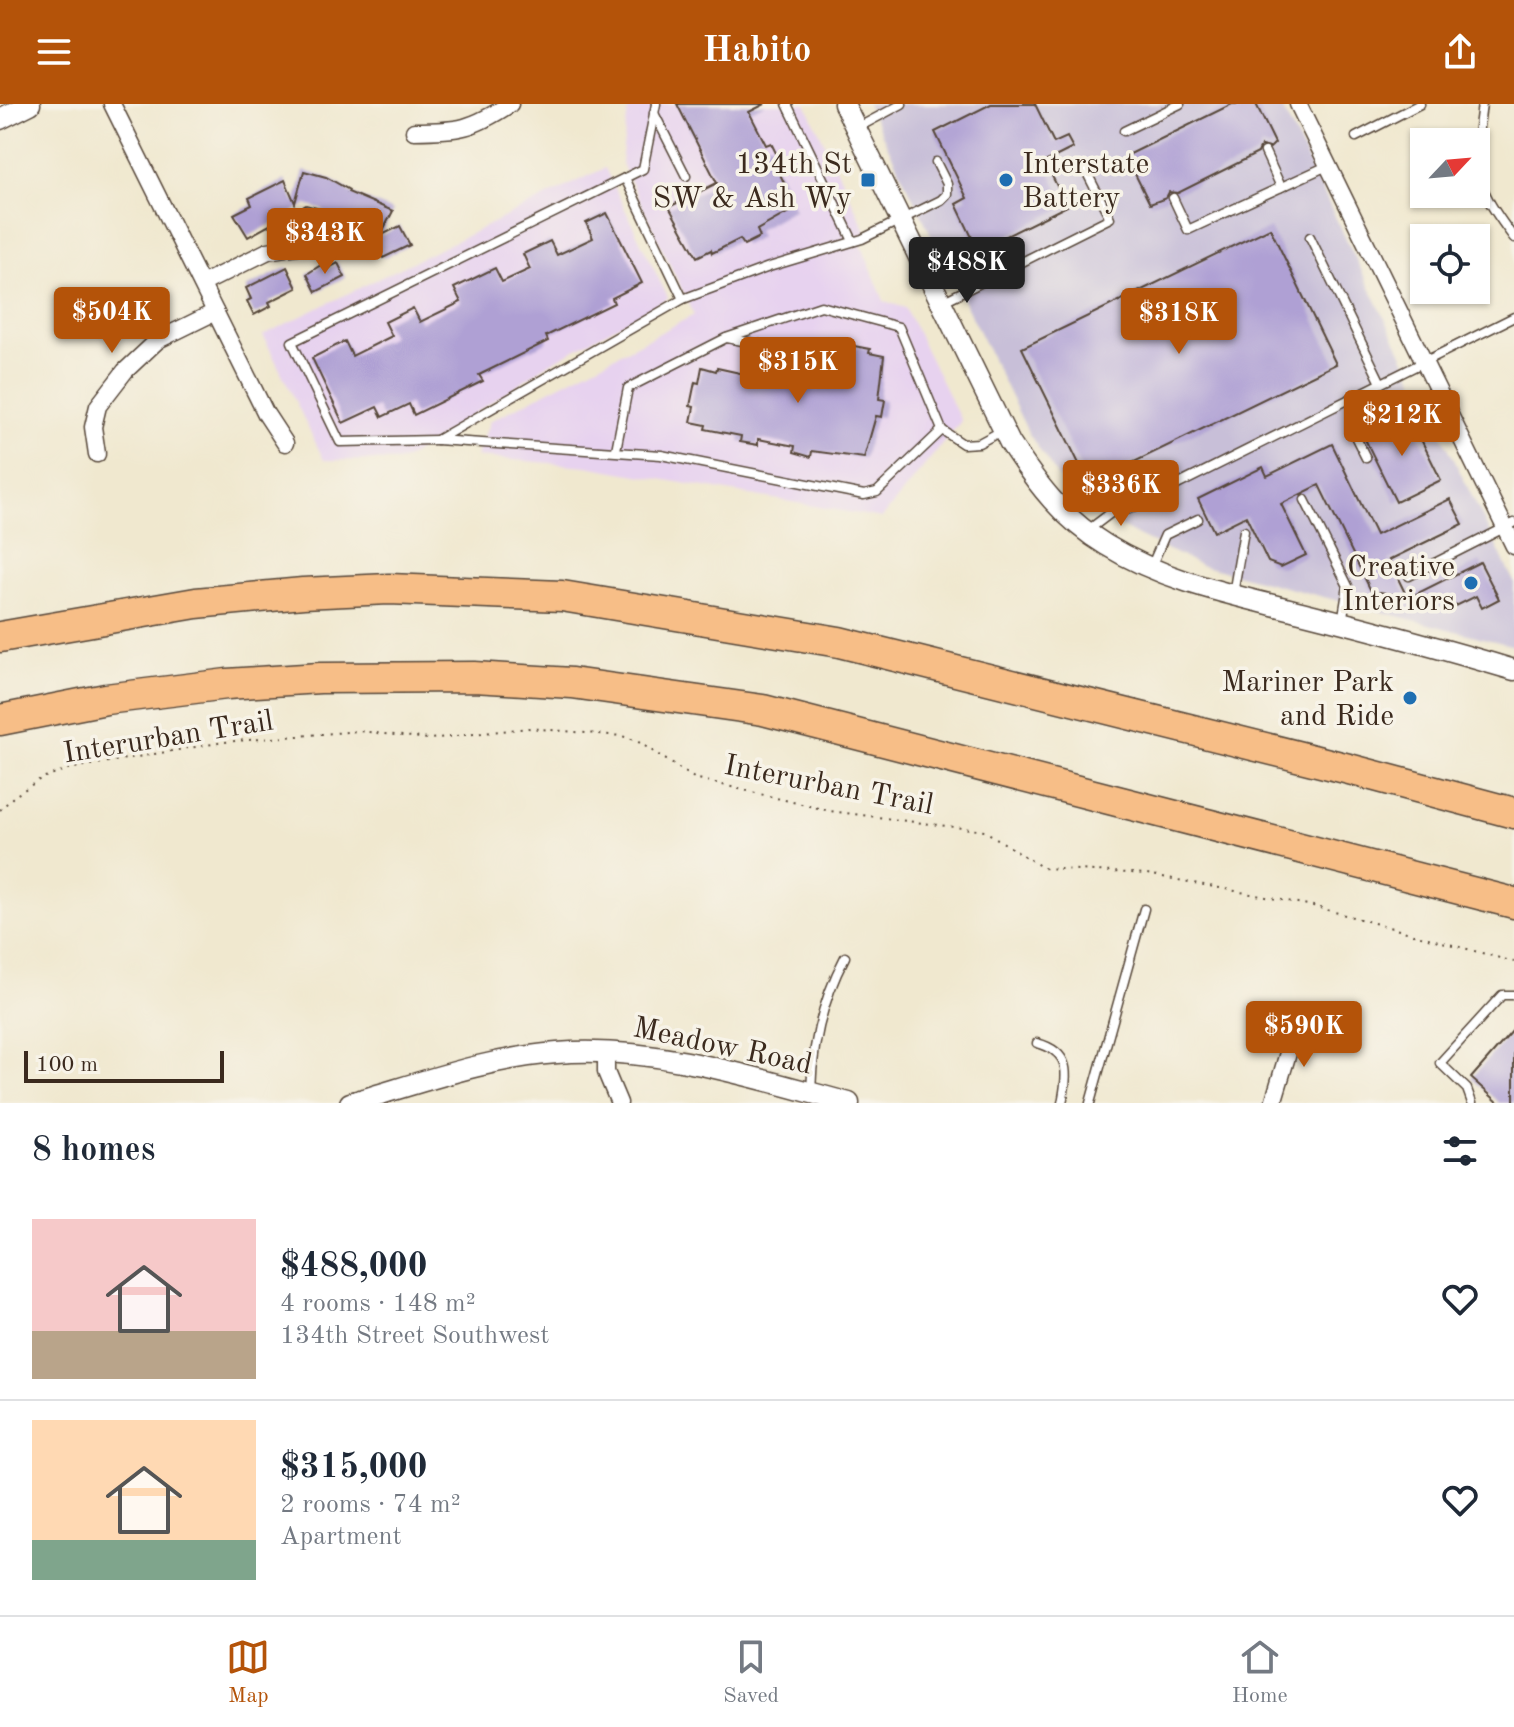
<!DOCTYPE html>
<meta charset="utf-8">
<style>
body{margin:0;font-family:"Old Standard TT",serif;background:#f6f6f7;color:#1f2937;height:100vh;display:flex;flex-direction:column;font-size:30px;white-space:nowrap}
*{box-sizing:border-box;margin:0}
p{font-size:26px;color:#747a83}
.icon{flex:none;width:44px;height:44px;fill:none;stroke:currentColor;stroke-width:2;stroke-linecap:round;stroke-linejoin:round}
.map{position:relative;height:999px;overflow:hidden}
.panel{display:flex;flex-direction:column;background:#fff;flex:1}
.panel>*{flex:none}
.needle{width:52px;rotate:64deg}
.tools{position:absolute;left:1410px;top:24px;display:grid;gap:16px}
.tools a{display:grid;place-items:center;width:80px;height:80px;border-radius:0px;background:#fff;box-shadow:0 2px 6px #0004;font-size:40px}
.scale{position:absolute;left:24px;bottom:20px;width:200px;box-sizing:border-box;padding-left:8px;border:4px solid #3b2a1e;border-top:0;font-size:22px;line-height:28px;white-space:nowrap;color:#3b2a1e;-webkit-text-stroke:6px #f7f3e8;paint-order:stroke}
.price{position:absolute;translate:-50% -68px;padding:0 18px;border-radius:8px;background:#b45309;color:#fff;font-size:26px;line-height:52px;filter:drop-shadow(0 2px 4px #0008)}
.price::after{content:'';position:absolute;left:50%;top:48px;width:24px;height:18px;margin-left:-12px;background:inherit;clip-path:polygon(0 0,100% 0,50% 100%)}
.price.selected{background:#222;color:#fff}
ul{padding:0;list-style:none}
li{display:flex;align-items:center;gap:24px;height:200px;padding:0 32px}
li+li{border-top:2px solid #e0e1e3}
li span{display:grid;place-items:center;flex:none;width:224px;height:160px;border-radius:0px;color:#555}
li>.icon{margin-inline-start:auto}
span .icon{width:96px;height:96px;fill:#fffc;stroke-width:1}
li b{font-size:34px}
h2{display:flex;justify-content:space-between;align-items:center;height:96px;padding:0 32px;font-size:34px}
header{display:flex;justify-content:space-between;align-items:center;height:104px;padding:0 32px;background:#b45309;color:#fff;font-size:36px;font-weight:800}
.dock{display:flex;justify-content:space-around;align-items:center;height:112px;border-top:2px solid #e0e1e3;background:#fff;font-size:22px;color:#747a83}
.dock a{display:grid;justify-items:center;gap:4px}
.dock .selected{color:#b45309}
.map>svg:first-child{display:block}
.built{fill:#e7d2ef}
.industrial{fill:#c8bfd8}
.building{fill:#afa0d4}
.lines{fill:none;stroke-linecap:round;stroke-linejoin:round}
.service-casing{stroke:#564639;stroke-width:11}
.minor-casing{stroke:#564639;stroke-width:19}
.tertiary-casing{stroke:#564639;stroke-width:23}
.motorway-casing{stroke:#564639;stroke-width:33}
.path{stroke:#564639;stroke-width:2;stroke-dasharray:2 6;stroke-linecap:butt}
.service{stroke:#fff;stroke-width:8}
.minor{stroke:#fff;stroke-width:16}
.tertiary{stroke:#fff;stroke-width:20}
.motorway{stroke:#f7be87;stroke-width:30}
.poi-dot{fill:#1f6fb2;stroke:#f7f3e8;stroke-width:3}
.labels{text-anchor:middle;stroke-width:7;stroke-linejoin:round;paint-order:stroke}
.poi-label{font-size:30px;fill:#3b2a1e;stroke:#f7f3e8;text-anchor:end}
.street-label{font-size:30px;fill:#3b2a1e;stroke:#f7f3e8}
</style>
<header><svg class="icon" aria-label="menu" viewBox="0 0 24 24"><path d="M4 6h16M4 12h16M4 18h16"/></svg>Habito<svg class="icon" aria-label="share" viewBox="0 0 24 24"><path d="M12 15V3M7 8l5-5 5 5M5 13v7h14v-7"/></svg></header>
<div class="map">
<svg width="1514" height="999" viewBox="0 0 1514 999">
<rect width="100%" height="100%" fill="#f7f3e8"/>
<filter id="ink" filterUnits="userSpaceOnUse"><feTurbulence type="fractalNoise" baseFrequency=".0125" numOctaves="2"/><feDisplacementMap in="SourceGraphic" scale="16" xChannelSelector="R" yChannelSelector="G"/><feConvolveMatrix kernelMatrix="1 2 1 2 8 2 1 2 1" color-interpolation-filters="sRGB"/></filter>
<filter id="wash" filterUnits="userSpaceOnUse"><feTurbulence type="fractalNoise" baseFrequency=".006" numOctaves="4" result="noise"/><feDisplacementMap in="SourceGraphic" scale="32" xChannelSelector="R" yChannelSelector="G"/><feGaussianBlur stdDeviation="1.8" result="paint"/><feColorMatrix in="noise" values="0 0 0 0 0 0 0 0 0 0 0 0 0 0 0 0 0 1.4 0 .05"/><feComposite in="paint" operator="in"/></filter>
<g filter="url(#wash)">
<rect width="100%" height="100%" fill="#f0e8cf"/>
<!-- built -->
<g class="built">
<polygon points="629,0 806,0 870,135 861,140 884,197 905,204 961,317 882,414 586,362 476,353 490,317 694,211 621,58"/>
<polygon points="605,64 668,194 550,259 403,357 324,356 263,231"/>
</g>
<!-- industrial -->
<polygon class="industrial" points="867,0 1280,0 1514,478 1514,542 1200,461 1140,433 1089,405 1058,373 1029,330"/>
<g id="blocks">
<!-- building -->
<g class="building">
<polygon points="677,0 765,0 749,8 766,41 771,39 779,55 774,58 790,91 788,92 794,105 757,126 760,133 744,141 740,135 712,149 711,146 697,153 669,103 717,79"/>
<polygon points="991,0 1035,0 1054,39 1067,33 1073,44 1045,58 1067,102 978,146 956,100 967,94 935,28"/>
<polygon points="1232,0 1256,0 1275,39 1270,44 1261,42 1258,49 1178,89 1169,88 1166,94 1150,100 1126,52"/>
<polygon points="304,67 326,73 349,86 348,88 393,107 380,132 400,122 410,141 383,154 369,130 352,122 349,127 322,111 324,106 306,101 248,133 234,110 252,101 249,94 285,76 295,99"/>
<polygon points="607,109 642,179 612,194 614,199 546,232 548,237 479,271 483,277 414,311 409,300 382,313 377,303 343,319 312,254 345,237 352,252 392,232 385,218 413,204 420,218 461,198 454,184 495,164 502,178 530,165 523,150 550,137 557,151 593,134 586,119"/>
<polygon points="1270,124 1336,260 1089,380 1022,244"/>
<polygon points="324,159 327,165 338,159 345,173 316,188 307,170"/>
<polygon points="287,163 297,184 269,198 271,202 254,211 247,197 251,195 246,184"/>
<polygon points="828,237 870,245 869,249 884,252 879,295 885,296 882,313 876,312 864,354 812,347 811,353 794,348 795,342 758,335 758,341 740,338 741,332 705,325 706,321 691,318 694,303 690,302 695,278 699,279 702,263 716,267 717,264 818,286"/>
<polygon points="1408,309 1441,376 1396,398 1363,331"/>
<polygon points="1332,340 1376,431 1450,395 1463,420 1389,456 1407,493 1380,488 1373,491 1319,381 1281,400 1306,451 1281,463 1268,458 1246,412 1214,428 1198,395 1263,363 1267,372"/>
<polygon points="1480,458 1499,495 1482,504 1476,492 1454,503 1408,494"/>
<polygon points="1514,925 1514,999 1499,999 1471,974"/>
</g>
</g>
</g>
<g filter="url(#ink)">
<use href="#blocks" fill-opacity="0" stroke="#564639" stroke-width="2"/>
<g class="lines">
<defs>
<g id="service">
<polyline points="787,0 853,137"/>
<polyline points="654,9 686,72"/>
<polyline points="857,24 902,0"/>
<polyline points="1124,27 1180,0"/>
<polyline points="1356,33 1420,0"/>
<polyline points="1476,46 1482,0"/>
<polyline points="1265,48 1281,83"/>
<path d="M1476,56C1479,87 1496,110 1514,134"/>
<polyline points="625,74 683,195"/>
<polyline points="1173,94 1188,126 1327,62"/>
<polyline points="1310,133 1381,279"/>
<polyline points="942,198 1110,114 1086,67"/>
<polyline points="727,234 800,248"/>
<polyline points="942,326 963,340 979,339 1003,326"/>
<polyline points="437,336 340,338 292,238 643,65 656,0"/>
<polyline points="616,346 628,284 726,234 821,202 899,223 942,326 877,388 864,391 661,351 437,336 683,195 769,163 862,135 941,96 947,90 947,80 936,58"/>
<polyline points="1366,354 1353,328 1438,286"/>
<polyline points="1305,396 1348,482 1342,518"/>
<polyline points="1087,427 1116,405 1129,405 1514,213"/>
<polyline points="1151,463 1165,431 1198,415"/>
<polyline points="1409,472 1514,419"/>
<polyline points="1233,490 1244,427"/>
<path d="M1037,939C1071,948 1068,969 1062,999"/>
<path d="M811,988C812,941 823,895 845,853"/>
<polyline points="1090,999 1144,805"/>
<polyline points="1472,999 1467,985 1440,959 1502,891 1514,891"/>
</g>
<g id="minor">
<polyline points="112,0 266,310 285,339"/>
<polyline points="1298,0 1514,442"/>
<path d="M414,27C459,27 472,25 510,0"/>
<polyline points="202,180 268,147 298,142"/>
<polyline points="97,350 93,323 98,302 125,267 158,236 215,208"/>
<polyline points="606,949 606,968 619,999"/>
<polyline points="1273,999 1297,919"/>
</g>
<g id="tertiary">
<path d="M844,0L1010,339C1037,380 1063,415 1106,441C1166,478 1234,491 1301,508C1373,526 1444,545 1514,566"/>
<polyline points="0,15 30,0"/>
<path d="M350,999C417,980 486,954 557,949C655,941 755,974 849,999"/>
</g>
<g id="motorway">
<polyline points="0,533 196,499 303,489 389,485 562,492 839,538 1349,665 1514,709"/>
<polyline points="0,616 106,595 227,580 320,574 474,573 572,579 763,606 1514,799"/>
</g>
</defs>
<!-- service casing -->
<use href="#service" class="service-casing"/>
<!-- minor casing -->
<use href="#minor" class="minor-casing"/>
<!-- tertiary casing -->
<use href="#tertiary" class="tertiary-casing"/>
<!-- motorway casing -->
<use href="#motorway" class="motorway-casing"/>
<!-- path -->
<polyline class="path" points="0,706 13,693 42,674 68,665 224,638 359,627 429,635 528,624 622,632 637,637 694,674 830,707 985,727 1043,764 1147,770 1313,802 1514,858"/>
<!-- service -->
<use href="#service" class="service"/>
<!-- minor -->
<use href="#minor" class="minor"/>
<!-- tertiary -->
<use href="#tertiary" class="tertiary"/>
<!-- motorway -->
<use href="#motorway" class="motorway"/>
</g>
</g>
<!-- markers -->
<g class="poi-dot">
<rect x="860" y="68" width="16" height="16" rx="4"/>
<circle cx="1006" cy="76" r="8"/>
<circle cx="1471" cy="479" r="8"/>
<circle cx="1410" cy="594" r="8"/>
</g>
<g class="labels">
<!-- poi labels -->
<g class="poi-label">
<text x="852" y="69">134th St<tspan x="852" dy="34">SW &amp; Ash Wy</tspan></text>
<text x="1022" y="69" text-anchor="start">Interstate<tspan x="1022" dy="34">Battery</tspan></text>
<text x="1455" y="472">Creative<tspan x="1455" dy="34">Interiors</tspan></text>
<text x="1394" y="587">Mariner Park<tspan x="1394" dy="34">and Ride</tspan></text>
</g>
<!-- street labels -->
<g class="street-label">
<text transform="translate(168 632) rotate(-9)" y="10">Interurban Trail</text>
<text transform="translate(829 680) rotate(11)" y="10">Interurban Trail</text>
<text transform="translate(723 941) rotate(12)" y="10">Meadow Road</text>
</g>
</g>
</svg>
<div class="tools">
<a><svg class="needle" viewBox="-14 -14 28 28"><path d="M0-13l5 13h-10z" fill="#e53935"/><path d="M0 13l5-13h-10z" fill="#747a83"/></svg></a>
<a><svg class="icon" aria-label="locate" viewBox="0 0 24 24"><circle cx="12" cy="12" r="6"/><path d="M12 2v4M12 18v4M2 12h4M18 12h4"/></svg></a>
</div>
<div class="scale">100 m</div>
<b class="price" style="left:325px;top:172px">$343K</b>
<b class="price selected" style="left:967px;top:201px">$488K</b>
<b class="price" style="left:112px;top:251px">$504K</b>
<b class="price" style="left:1179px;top:252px">$318K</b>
<b class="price" style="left:798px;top:301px">$315K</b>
<b class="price" style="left:1402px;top:354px">$212K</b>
<b class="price" style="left:1121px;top:424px">$336K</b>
<b class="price" style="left:1304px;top:965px">$590K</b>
</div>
<section class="panel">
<h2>8 homes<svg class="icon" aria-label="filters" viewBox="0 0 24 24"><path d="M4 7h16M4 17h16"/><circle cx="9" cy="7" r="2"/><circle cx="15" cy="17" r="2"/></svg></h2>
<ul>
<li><span style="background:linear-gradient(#f6c9c9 70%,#b9a48a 0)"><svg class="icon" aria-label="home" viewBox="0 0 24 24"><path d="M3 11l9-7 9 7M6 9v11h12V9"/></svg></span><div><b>$488,000</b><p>4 rooms · 148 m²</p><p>134th Street Southwest</p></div><svg class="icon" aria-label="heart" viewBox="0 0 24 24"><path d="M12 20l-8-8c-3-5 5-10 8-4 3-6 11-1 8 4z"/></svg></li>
<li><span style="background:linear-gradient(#ffd9b3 75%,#7fa58c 0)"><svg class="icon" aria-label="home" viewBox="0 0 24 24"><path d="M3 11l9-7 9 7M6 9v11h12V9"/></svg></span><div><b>$315,000</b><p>2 rooms · 74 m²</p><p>Apartment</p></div><svg class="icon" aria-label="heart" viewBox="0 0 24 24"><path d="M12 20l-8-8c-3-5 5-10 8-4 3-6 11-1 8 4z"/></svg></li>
</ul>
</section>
<nav class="dock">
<a class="selected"><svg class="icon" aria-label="map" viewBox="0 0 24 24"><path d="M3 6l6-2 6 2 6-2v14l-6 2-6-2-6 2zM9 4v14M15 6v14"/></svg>Map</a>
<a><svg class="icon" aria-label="saved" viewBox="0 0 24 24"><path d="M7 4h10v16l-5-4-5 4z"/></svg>Saved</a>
<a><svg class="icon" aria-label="home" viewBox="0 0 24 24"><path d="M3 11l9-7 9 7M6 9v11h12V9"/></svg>Home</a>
</nav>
